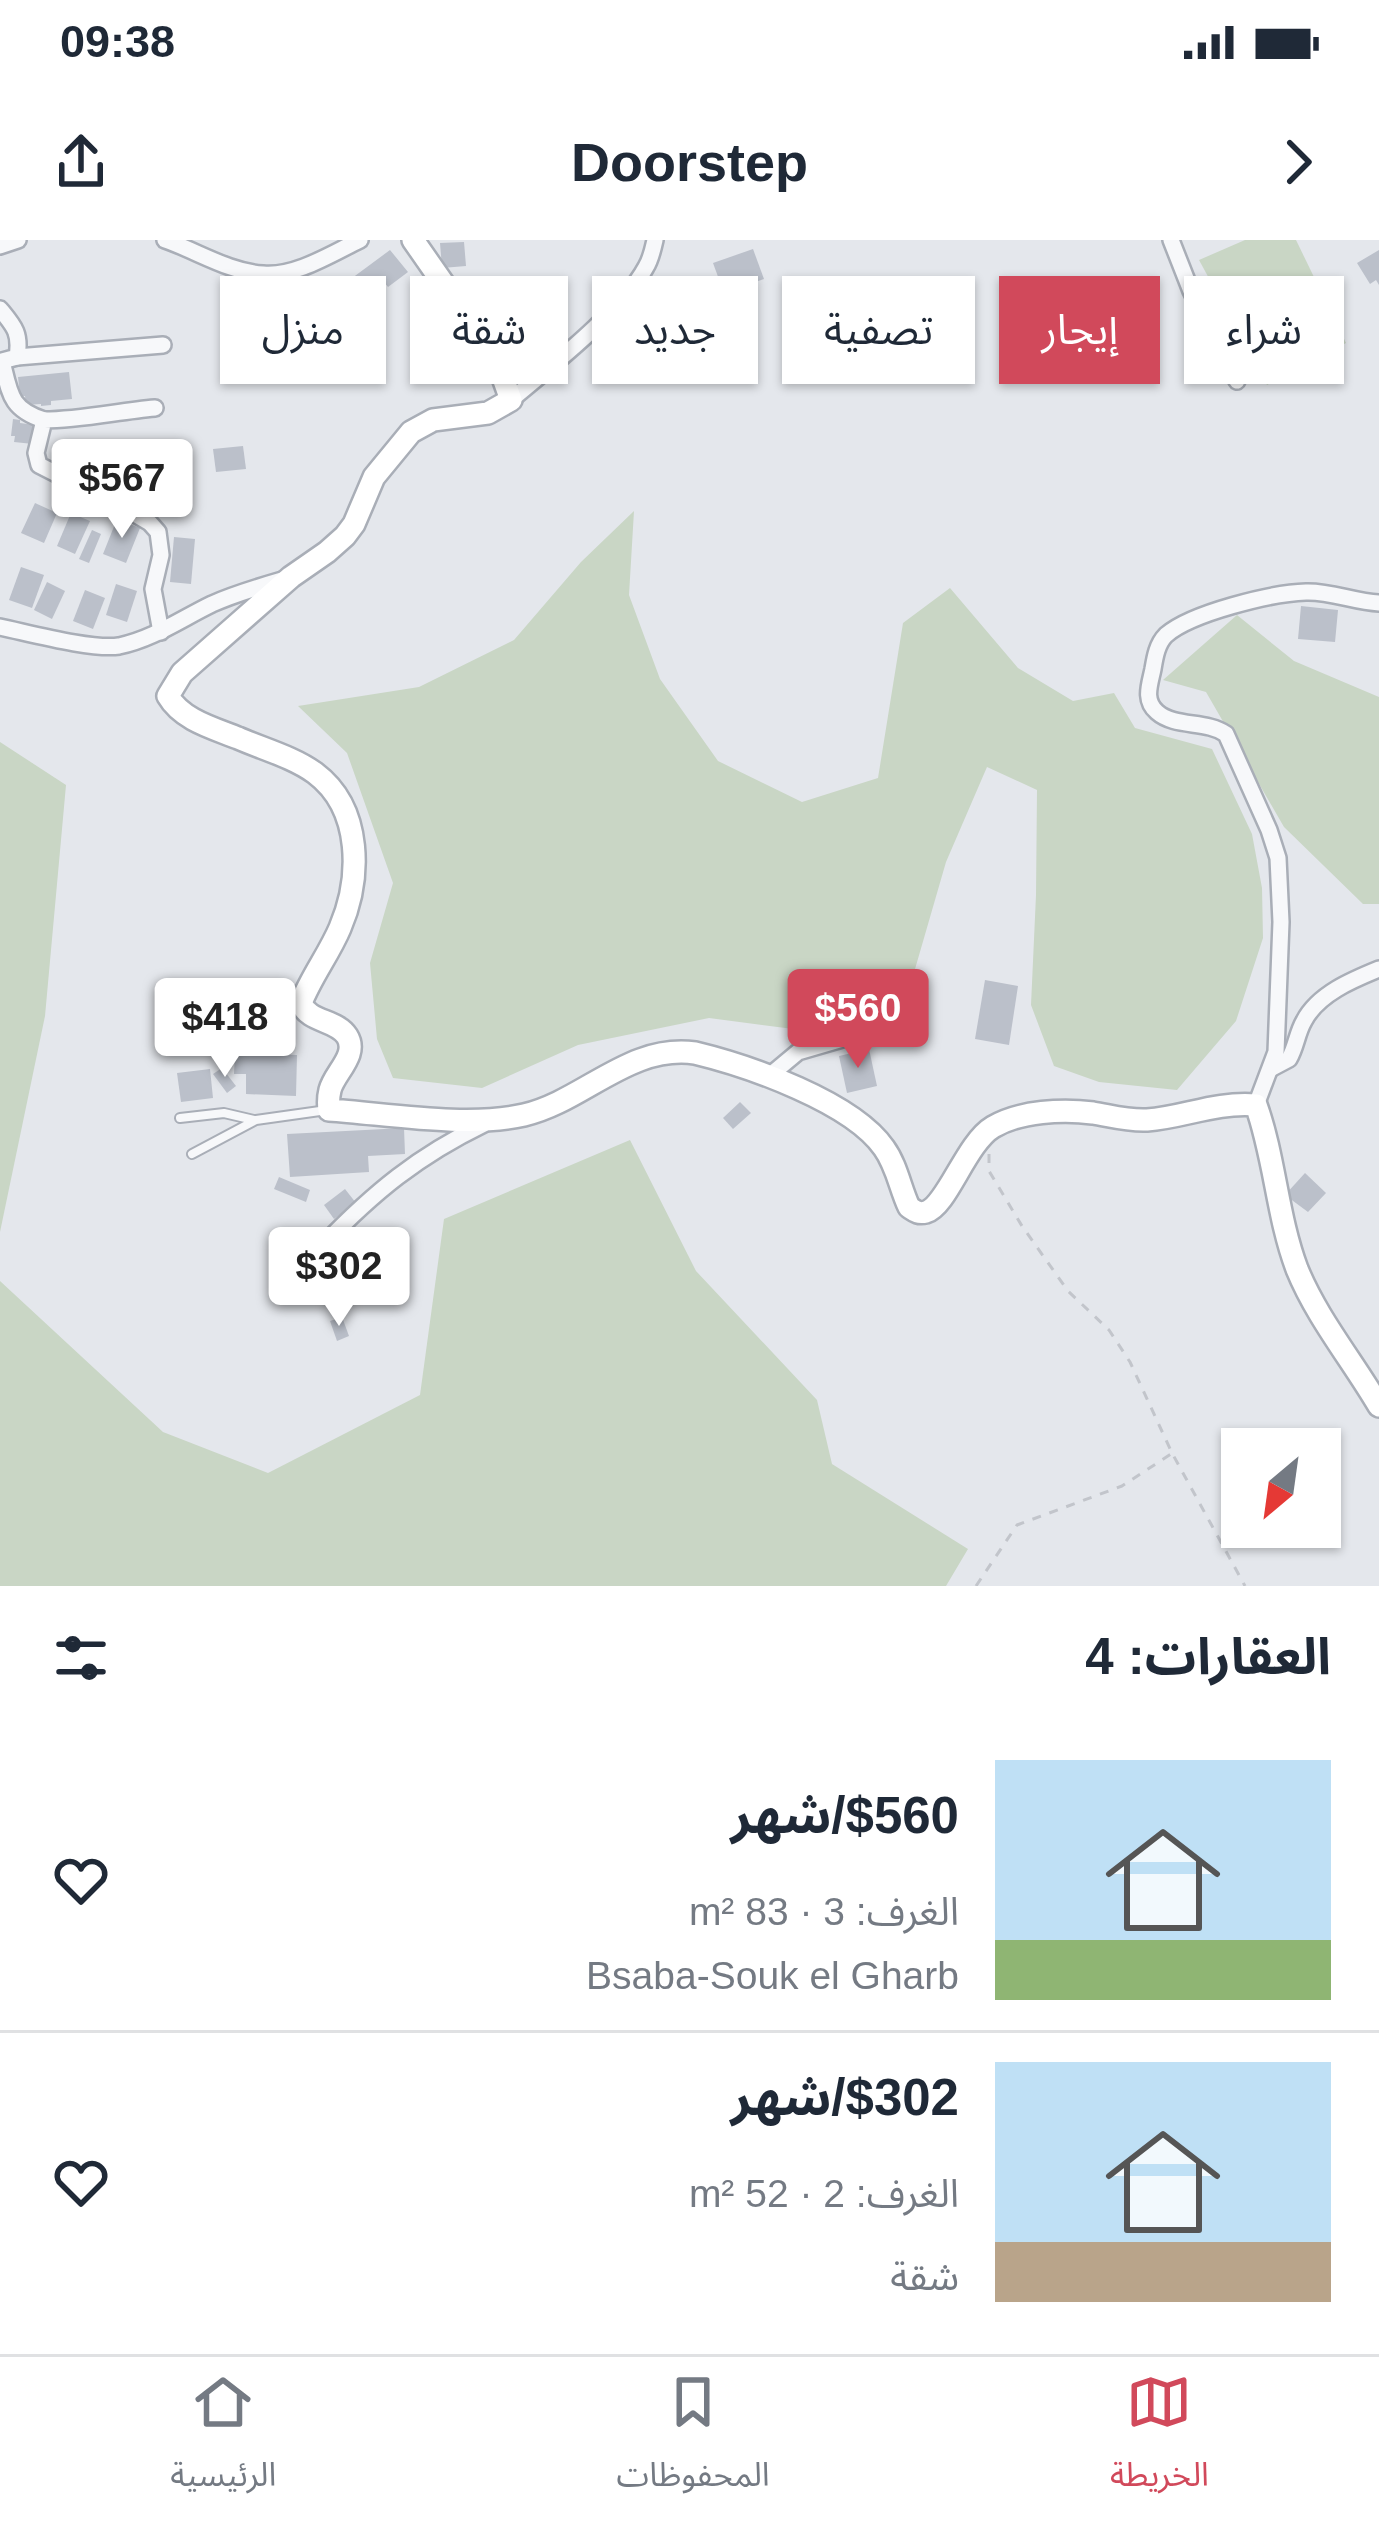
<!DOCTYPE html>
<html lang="ar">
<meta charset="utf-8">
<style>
body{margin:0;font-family:Arial,"Noto Sans Arabic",sans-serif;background:#f6f6f7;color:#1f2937;direction:rtl;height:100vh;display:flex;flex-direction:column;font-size:45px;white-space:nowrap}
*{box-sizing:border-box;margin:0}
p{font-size:39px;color:#747a83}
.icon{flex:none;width:66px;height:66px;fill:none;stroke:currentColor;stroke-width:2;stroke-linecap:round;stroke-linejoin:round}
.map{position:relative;height:1346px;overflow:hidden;direction:ltr}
.drawer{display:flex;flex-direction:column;background:#fff;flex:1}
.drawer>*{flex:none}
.guide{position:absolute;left:36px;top:36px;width:1308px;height:108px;direction:rtl;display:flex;gap:24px}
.needle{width:78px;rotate:209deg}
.tools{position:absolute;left:1221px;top:1188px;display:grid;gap:24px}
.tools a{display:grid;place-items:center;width:120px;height:120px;border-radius:0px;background:#fff;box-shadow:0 3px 9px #0004;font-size:60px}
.price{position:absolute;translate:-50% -102px;padding:0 27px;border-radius:12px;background:#fff;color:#222;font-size:39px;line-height:78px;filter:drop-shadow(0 3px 6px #0008)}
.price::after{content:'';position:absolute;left:50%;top:72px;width:36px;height:27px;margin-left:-18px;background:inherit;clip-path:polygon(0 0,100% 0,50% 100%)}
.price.active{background:#d1495b;color:#fff}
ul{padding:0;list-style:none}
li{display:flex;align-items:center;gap:36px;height:300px;padding:0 48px}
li+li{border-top:3px solid #e0e1e3}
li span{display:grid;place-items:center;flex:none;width:336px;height:240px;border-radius:0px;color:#555}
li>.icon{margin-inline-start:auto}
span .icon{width:144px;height:144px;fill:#fffc;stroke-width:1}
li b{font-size:51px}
h2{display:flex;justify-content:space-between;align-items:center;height:144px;padding:0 48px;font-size:51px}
.pill{padding:0 42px;border-radius:0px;background:#fff;box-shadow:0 3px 9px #0004;font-size:42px;line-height:108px}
.pill.active{background:#d1495b;color:#fff}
.status{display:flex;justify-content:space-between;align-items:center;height:84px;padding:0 60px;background:#fff;direction:ltr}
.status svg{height:33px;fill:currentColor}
header{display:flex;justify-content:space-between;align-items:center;height:156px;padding:0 48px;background:#fff;font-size:54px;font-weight:700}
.tabs{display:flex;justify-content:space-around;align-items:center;height:168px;border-top:3px solid #e0e1e3;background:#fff;font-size:33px;color:#747a83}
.tabs a{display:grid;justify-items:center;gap:6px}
.tabs .active{color:#d1495b}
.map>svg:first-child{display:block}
.green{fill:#c9d6c5}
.building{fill:#bbc0ca}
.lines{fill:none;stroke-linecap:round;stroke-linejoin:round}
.lane-casing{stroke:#a9aeb7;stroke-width:12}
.street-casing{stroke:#a9aeb7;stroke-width:20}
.secondary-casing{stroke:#a9aeb7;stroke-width:26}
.path{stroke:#c2c5cb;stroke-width:3;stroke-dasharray:9 9;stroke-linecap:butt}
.lane{stroke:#f7f8fa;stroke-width:8}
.street{stroke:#f7f8fa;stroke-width:15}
.secondary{stroke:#fff;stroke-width:21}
</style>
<div class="status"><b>09:38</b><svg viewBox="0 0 49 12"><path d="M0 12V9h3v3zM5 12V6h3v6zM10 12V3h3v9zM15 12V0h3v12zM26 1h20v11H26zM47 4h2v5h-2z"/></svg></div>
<header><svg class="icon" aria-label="forward" viewBox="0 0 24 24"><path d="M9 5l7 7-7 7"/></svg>Doorstep<svg class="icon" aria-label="share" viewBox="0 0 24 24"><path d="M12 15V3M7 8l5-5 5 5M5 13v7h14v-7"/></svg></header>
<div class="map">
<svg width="1379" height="1346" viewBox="0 0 1379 1346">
<rect width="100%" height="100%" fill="#e4e7ec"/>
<!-- green -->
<g class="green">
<polygon points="1245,0 1296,0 1346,103 1267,145 1199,20"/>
<polygon points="634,271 629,355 660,439 718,521 802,562 878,538 903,383 950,348 1018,428 1073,461 1114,453 1135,488 1212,509 1252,594 1262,648 1263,698 1236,781 1177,850 1099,842 1054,826 1031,765 1036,655 1037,550 987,527 946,622 913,736 801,790 709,778 578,805 482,848 393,838 377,799 370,723 393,643 347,513 298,466 419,447 514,400 581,322"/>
<polygon points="1237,375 1294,421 1379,457 1379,664 1363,664 1284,587 1206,452 1163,440"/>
<polygon points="0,502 66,545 45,776 0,992"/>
<polygon points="630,900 696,1031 817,1160 832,1224 968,1309 946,1346 0,1346 0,1041 163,1192 268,1233 420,1155 444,979"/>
</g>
<!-- building -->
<g class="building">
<polygon points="464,2 466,26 442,28 440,3"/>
<polygon points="753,9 764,39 724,53 713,23"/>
<polygon points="390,10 408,32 388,47 384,42 331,82 317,64"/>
<polygon points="1379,10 1379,45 1376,40 1370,44 1357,23"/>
<polygon points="667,69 674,78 656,93 648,84"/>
<polygon points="69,132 72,159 51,161 51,165 41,166 41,164 26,165 25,156 20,156 18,137"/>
<polygon points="13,179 20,180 20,183 35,185 33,204 14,202 15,196 11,196"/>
<polygon points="243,206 246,229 216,232 213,209"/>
<polygon points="35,263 57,273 44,303 21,293"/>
<polygon points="71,273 90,281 75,314 57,306"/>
<polygon points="117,279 140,288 126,323 103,314"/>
<polygon points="92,290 101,294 89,323 79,319"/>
<polygon points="174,297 195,299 191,344 170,342"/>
<polygon points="21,327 44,335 32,368 9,360"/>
<polygon points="47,342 65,351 52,379 34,370"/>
<polygon points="116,344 137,351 127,382 106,375"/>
<polygon points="85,350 105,358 93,389 73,381"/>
<polygon points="1301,366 1338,370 1335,402 1298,399"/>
<polygon points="985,740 1018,746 1009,805 975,799"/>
<polygon points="869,809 877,846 847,853 839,816"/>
<polygon points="235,813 297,815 296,856 246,854 246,834 234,834"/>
<polygon points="222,828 236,846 227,853 213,834"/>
<polygon points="210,829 213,858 181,862 177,833"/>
<polygon points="740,862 751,873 733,889 723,878"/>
<polygon points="404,888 405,914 368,916 369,932 290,937 287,894"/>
<polygon points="1305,933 1326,953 1308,972 1285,955"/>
<polygon points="279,937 310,950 306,962 274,949"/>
<polygon points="345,949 356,963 334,979 324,965"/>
<polygon points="342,1077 349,1096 337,1101 330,1081"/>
</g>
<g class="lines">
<defs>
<g id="lane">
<polyline points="180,878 224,873 254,880"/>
<polyline points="192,914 256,880 327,870"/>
</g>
<g id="street">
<path d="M165,0C197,11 229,32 263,34C295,37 331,14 360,0"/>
<polyline points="1171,0 1191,51 1237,141"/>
<polyline points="0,6 18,0"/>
<path d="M0,69C14,86 21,93 17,117L2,121C10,154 10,169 44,180"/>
<polyline points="17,117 163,105"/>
<path d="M511,160C550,127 623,70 646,27C651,19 653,9 655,0"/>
<path d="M155,168C119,171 81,180 44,180L36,213L39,225L133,273L150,283L158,292L161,315L153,349L161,392"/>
<path d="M0,387C29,393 92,410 119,406C153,399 181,379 212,364C234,354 258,347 282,340"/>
<path d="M1272,828L1289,819C1296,807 1297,793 1304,781C1318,754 1352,740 1379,729"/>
<polyline points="768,837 798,812 884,787 907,784"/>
<path d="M1256,865L1276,812L1281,682L1278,618L1269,590L1226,494C1206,480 1175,488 1157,472C1143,460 1150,444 1153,429C1155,417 1157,404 1166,395C1191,373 1272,353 1306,352C1330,351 1355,362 1379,363"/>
<path d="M323,1005C374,952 418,916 484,884"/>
</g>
<path id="secondary" d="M413,0L482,99L502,135L511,160L488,173L433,180L411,192L374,237L354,284L345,296L327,312L291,337L182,433L168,456C182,480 213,488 238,498C263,509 293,517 315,533C363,569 361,639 340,688C329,714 311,737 301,763C309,783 336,779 347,796C359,815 334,833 330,850C328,858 328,862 329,870C388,874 467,888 524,875C584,861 629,804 695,813C749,826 852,862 884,908C897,926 900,948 909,967C915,971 918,974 926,972C947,966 966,903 993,887C1020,871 1063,869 1093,873C1111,876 1128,881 1147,880C1186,877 1213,862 1256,865C1275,918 1277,976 1297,1029C1317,1078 1352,1120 1379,1166"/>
</defs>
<!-- lane casing -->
<use href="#lane" class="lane-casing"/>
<!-- street casing -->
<use href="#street" class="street-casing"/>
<!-- secondary casing -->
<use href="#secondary" class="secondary-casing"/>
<!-- path -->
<g class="path">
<polyline points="989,914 989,931 1022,986 1068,1051 1109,1090 1130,1122 1172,1213 1245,1346"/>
<polyline points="976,1346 1017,1285 1122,1246 1171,1214"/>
</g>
<!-- lane -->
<use href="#lane" class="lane"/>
<!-- street -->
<use href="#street" class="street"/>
<!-- secondary -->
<use href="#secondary" class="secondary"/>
</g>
</svg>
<div class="tools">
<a><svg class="needle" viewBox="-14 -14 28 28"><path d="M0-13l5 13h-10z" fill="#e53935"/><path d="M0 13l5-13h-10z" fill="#747a83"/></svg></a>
</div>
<b class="price" style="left:122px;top:301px">$567</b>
<b class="price active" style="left:858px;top:831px">$560</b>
<b class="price" style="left:225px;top:840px">$418</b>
<b class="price" style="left:339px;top:1089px">$302</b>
<div class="guide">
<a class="pill">شراء</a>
<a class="pill active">إيجار</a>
<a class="pill">تصفية</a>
<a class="pill">جديد</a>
<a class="pill">شقة</a>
<a class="pill">منزل</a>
</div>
</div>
<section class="drawer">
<h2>العقارات: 4<svg class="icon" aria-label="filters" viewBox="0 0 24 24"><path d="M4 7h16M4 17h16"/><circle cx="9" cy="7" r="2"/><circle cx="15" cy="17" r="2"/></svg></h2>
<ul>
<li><span style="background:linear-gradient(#bfe0f5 75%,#8fb573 0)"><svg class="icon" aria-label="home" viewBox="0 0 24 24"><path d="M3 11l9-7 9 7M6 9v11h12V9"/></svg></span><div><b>$560/شهر</b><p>الغرف: 3 · 83 m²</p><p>Bsaba-Souk el Gharb</p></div><svg class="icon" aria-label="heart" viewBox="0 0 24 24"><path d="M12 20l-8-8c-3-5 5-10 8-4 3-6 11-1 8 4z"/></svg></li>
<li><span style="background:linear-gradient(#bfe0f5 75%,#b9a48a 0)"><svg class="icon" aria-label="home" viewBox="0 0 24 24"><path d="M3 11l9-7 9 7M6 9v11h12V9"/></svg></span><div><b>$302/شهر</b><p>الغرف: 2 · 52 m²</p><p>شقة</p></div><svg class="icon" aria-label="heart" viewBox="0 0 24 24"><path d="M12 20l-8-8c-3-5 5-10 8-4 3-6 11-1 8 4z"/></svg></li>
</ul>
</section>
<nav class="tabs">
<a class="active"><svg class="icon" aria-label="map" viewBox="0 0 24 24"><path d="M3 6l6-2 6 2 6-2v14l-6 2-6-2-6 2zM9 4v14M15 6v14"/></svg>الخريطة</a>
<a><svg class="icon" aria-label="saved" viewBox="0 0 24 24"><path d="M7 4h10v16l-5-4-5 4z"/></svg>المحفوظات</a>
<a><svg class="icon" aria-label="home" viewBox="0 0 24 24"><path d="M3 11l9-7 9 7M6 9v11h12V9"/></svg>الرئيسية</a>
</nav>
